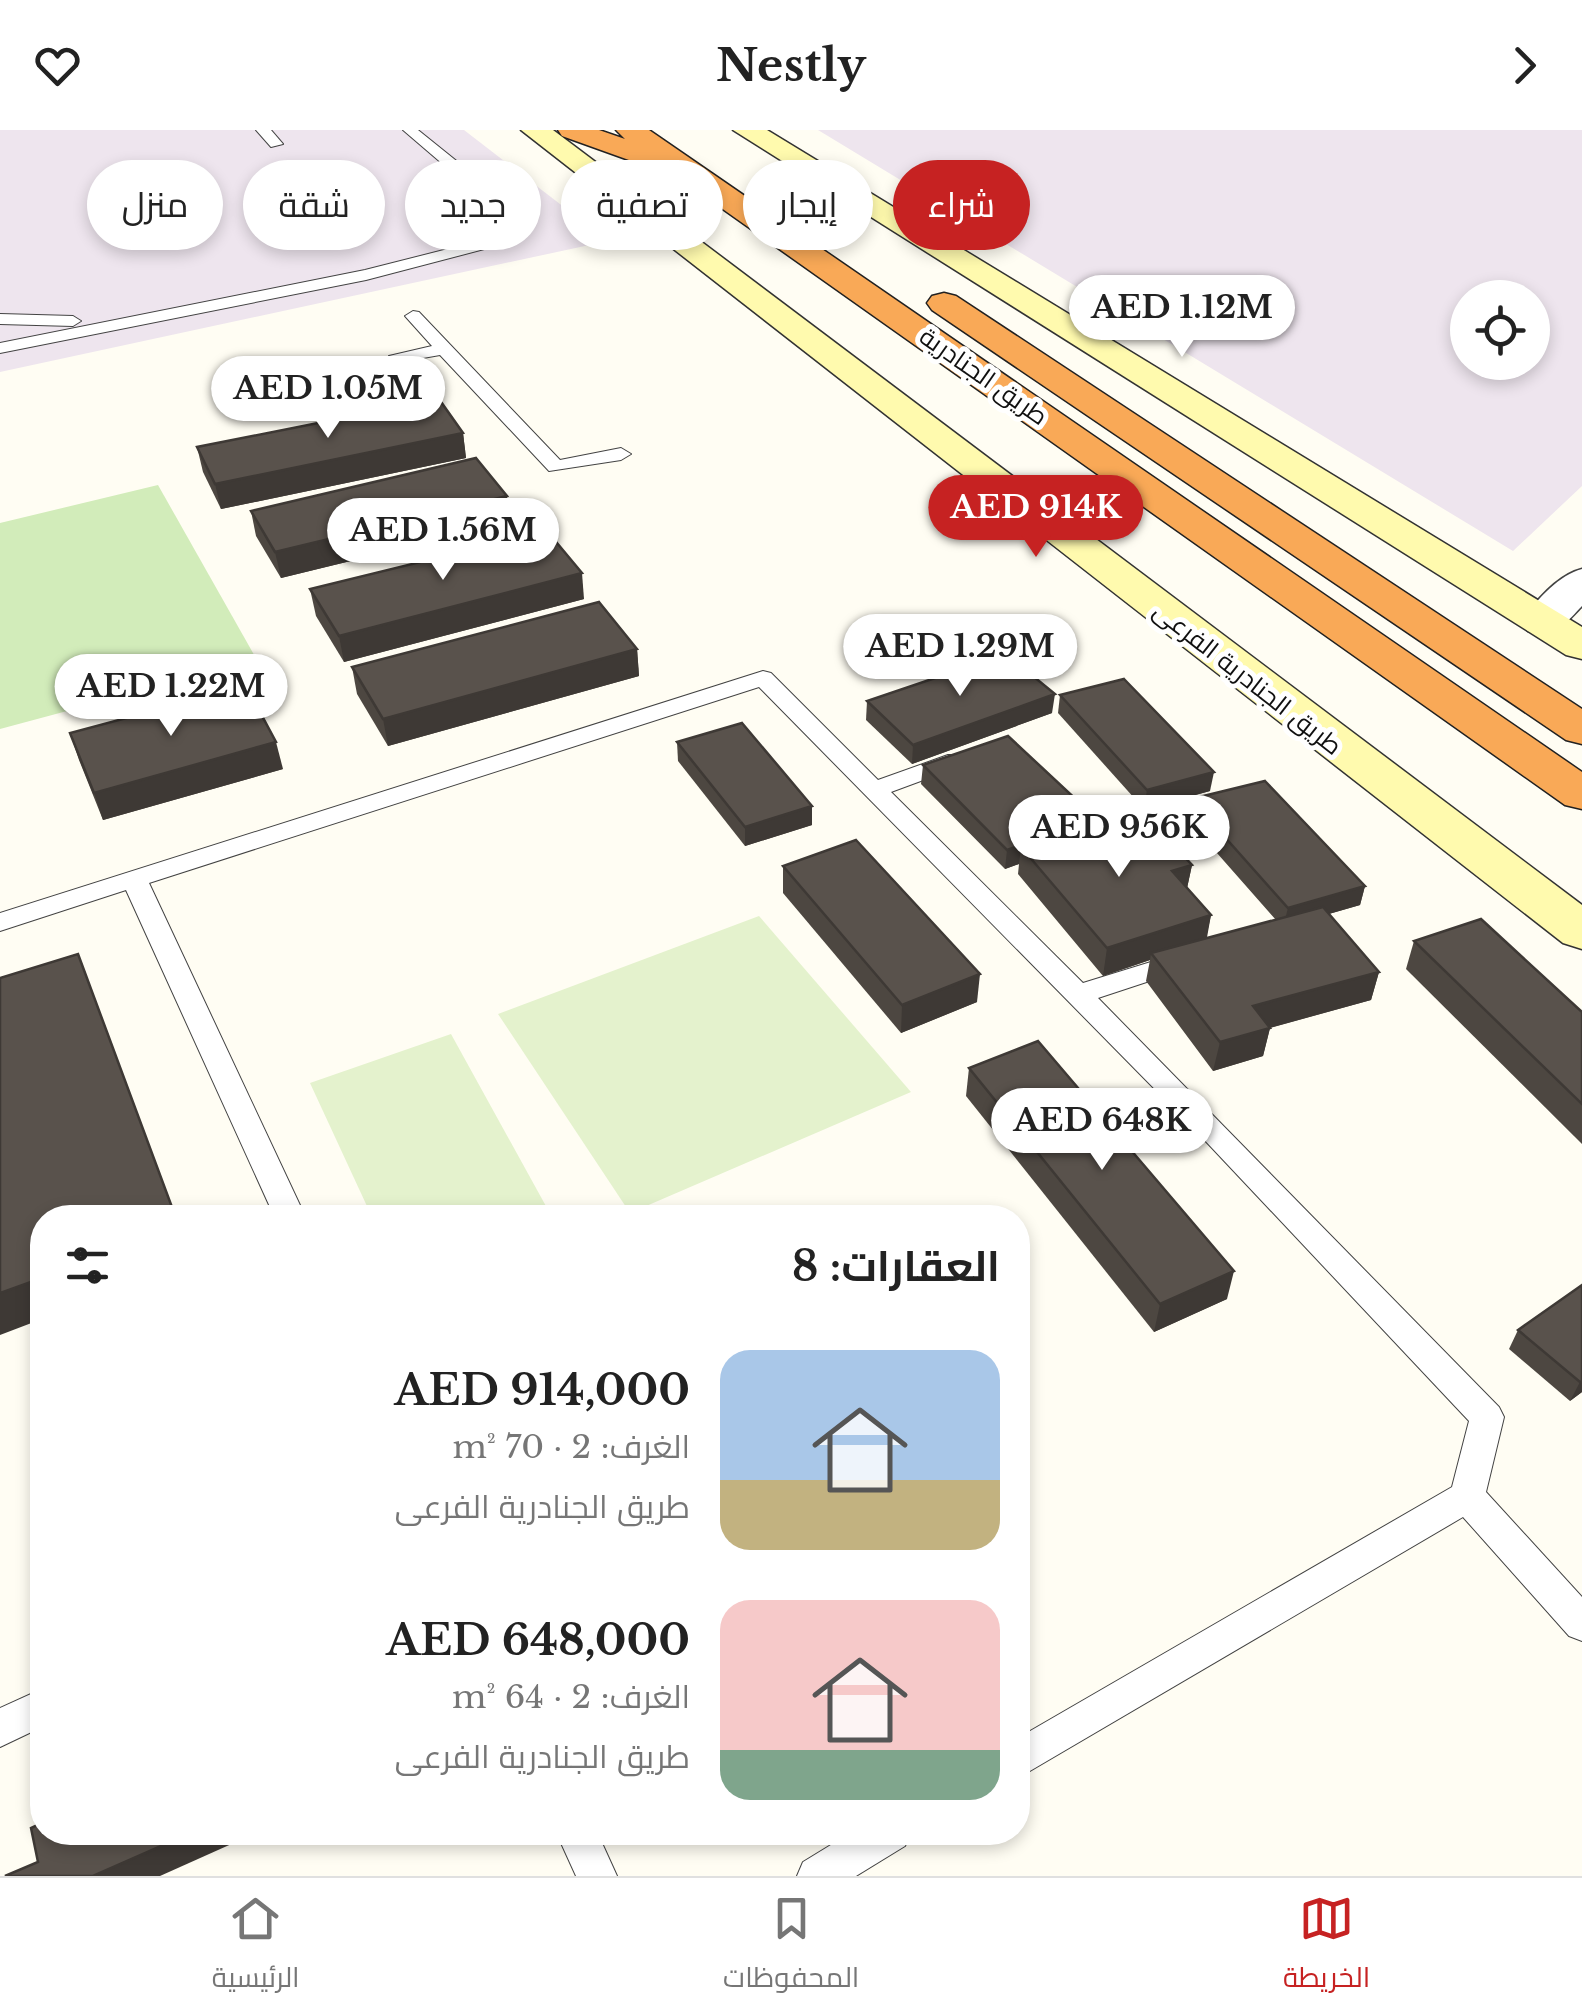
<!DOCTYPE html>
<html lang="ar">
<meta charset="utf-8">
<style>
body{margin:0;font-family:"Libre Baskerville",Cairo,serif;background:#f6f6f6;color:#222;direction:rtl;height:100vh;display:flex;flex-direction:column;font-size:38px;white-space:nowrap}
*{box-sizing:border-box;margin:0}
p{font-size:32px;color:#767676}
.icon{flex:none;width:55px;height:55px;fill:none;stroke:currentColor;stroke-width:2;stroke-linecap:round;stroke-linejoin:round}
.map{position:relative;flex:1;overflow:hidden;direction:ltr}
.panel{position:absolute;left:30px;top:1075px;width:1000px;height:640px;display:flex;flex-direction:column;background:#fff;border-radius:40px;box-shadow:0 5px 15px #0003;direction:rtl}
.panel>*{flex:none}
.hud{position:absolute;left:30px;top:30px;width:1000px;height:90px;direction:rtl;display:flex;gap:20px}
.controls{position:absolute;left:1450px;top:150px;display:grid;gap:20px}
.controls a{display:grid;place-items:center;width:100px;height:100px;border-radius:50%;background:#fff;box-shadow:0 5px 15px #0003;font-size:50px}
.price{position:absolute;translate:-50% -85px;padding:0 22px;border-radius:35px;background:#fff;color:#222;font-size:32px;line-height:65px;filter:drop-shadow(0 2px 5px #0008)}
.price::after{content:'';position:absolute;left:50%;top:60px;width:30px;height:22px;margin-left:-15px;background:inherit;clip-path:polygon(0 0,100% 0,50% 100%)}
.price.on{background:#c62222;color:#fff}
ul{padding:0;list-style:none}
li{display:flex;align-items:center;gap:30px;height:250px;padding:0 30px}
li span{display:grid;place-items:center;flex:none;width:280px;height:200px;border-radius:30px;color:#555}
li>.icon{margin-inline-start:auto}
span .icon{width:120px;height:120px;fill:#fffc;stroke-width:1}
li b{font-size:42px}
h2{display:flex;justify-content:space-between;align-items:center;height:120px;padding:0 30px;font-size:42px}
.pill{padding:0 35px;border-radius:45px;background:#fff;box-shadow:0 5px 15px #0003;font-size:35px;line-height:90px}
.pill.on{background:#c62222;color:#fff}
header{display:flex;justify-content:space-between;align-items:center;height:130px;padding:0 30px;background:#fff;font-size:45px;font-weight:700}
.tabs{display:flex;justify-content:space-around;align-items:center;height:140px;border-top:2px solid #e0e0e0;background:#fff;font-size:28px;color:#767676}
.tabs a{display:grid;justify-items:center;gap:5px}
.tabs .on{color:#c62222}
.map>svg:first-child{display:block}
.industrial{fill:#eee5ee;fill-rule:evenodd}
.green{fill:#d2ecba}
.pitch{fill:#e4f2cd}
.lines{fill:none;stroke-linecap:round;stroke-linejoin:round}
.lane-casing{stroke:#434343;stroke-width:2}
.street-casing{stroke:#434343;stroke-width:3}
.secondary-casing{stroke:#323232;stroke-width:3}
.highway-casing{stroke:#212121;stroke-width:3}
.lane{fill:#fff;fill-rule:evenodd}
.street{fill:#fff;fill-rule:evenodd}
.secondary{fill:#fffaae;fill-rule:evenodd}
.highway{fill:#f9a957;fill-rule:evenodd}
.wall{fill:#4d4741}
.shaded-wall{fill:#3e3935}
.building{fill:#59524c;stroke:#3e3935;stroke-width:2.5}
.labels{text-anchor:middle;stroke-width:10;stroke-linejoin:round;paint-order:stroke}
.far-street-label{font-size:25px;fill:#101010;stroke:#fff}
</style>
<header><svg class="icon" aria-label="forward" viewBox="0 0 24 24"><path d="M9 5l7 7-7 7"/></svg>Nestly<svg class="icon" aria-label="heart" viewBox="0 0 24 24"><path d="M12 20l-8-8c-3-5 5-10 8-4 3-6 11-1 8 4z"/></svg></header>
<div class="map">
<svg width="1582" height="1746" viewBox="0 0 1582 1746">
<rect width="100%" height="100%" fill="#fffdf3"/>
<!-- industrial -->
<g class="industrial">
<polygon points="0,0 464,0 608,111 0,242"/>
<path d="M818,0H1582V356L1513,421ZM1468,168H1532V232H1468Z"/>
</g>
<!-- green -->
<polygon class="green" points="158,355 257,530 0,599 0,393"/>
<!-- pitch -->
<g class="pitch">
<polygon points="759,786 911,962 630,1083 498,884"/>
<polygon points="451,904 547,1078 522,1087 372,1087 310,953"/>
</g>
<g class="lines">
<defs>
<g id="lane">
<polygon points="256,0 271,0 283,14 271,17"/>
<polygon points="403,0 418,0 500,66 524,94 515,111 366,150 0,223 0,213 365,140 503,105 508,94 501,84"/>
<polygon points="413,181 419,182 560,330 621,318 631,324 621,330 549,341 440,225 389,234 389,226 432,216 405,186"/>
<polygon points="0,184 73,186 81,191 73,196 0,194"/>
<polygon points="763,541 771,543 878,650 948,625 964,625 968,630 964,635 891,662 1083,853 1180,823 1189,826 1193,832 1189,838 1098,868 1499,1277 1504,1287 1486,1362 1582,1467 1582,1511 1569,1506 1463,1387 1018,1648 1018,1608 1452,1357 1469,1291 1196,1001 759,557 149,753 306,1088 275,1088 126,760 0,801 0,783"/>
<polygon points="42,1559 42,1597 0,1617 0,1578"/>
<polygon points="556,1702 597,1702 617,1746 576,1746"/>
<polygon points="852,1702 911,1702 905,1716 856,1746 797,1746 803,1732"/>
</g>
<path id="street" d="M1582,439V476C1564,495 1555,508 1528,501L1521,492C1535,472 1558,445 1582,439Z"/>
<g id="secondary">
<polygon points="521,0 553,0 1582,775 1582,819 1563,813"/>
<polygon points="733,0 767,0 1582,497 1582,529 1566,525"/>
</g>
<g id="highway">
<polygon points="558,0 599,0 625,9 616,0 649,0 1582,642 1582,679 1565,675 669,41 654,39 562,6"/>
<polygon points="944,163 956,166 1582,579 1582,614 1566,610 932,180 927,173 932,166"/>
</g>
</defs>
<!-- lane casing -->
<use href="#lane" class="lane-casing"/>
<!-- street casing -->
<use href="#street" class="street-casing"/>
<!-- secondary casing -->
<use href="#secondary" class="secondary-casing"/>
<!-- highway casing -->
<use href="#highway" class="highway-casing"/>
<!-- lane -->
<use href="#lane" class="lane"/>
<!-- street -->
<use href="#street" class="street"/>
<!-- secondary -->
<use href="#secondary" class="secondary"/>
<!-- highway -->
<use href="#highway" class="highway"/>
</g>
<!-- wall -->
<g class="wall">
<polygon points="463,303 466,328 221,379 203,342 197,317"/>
<polygon points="251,381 510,392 281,448 256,406"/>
<polygon points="310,459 584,469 344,532 316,486"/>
<polygon points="637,519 639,546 388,616 357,564 352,537"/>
<polygon points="1060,565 1210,661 1144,679 1058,583"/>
<polygon points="867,571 1052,583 912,634 866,590"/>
<polygon points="70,603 283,639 103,690 79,630"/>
<polygon points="677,612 812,695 745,716 678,631"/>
<polygon points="923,635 1096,688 1095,694 1127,706 1192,735 1187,758 1211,785 1206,808 1276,790 1187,689 1191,669 1365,756 1360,775 1329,784 1379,842 1371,870 1270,898 1263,926 1213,941 1146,851 1150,830 1103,846 1018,744 1019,734 1005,739 921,654"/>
<polygon points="783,736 977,872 901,903 783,763"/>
<polygon points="1414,811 1582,882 1582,1014 1406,839"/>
<polygon points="969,938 1227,1169 1154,1202 966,966"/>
<polygon points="1582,1155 1582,1262 1570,1271 1509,1219 1518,1200"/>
</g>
<!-- shaded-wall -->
<g class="shaded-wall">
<polygon points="463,303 466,328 221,379 215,354"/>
<polygon points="507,366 510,392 281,448 275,422"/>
<polygon points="582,443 584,469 344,532 339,506"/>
<polygon points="637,519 639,546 388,616 383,589"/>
<polygon points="1055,564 1052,583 912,634 913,615"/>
<polygon points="276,612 283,639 103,690 94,663"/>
<polygon points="1214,642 1210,661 1144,679 1147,660"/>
<polygon points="812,676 812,695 745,716 745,697"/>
<polygon points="1096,688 1093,707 1021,717 1019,734 1005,739 1007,720"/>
<polygon points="1192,735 1186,763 1172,741"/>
<polygon points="1365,756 1360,775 1283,797 1288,778"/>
<polygon points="1211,785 1206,813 1151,823 1150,830 1103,846 1107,818"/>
<polygon points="1379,842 1371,870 1247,904 1253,876"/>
<polygon points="980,844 977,872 901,903 902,875"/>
<polygon points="1270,898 1263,926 1213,941 1220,912"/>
<polygon points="1234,1141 1227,1169 1154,1202 1160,1174"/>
<polygon points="42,1148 42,1189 0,1205 0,1163"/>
<polygon points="1582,1251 1582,1262 1570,1271 1580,1252"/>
<polygon points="193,1702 258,1702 160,1746 93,1746"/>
</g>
<!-- building -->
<g class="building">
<polygon points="439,269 463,303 215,354 197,317"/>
<polygon points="476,328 507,366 275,422 251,381"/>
<polygon points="547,401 582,443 339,506 310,459"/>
<polygon points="599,472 637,519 383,589 352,537"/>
<polygon points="1006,524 1055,564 913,615 867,571"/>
<polygon points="1124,549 1214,642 1147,660 1060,565"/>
<polygon points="246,556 276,612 94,663 70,603"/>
<polygon points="742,593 812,676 745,697 677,612"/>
<polygon points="1008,606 1096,688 1007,720 923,635"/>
<polygon points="1265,651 1365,756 1288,778 1191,669"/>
<polygon points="1112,689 1127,706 1156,697 1192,735 1172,741 1211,785 1107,818 1021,717"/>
<polygon points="856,710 980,844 902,875 783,736"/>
<polygon points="1323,777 1379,842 1253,876 1270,898 1220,912 1151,823"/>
<polygon points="1481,789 1582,882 1582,974 1414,811"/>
<polygon points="78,824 176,1088 42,1088 42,1148 0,1163 0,848"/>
<polygon points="1038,911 1234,1141 1160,1174 969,938"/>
<polygon points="1582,1155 1582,1251 1580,1252 1518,1200"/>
<polygon points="42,1693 42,1702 193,1702 93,1746 5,1746 38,1732 31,1698"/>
</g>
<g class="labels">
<!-- far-street labels -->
<g class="far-street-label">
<text transform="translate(984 246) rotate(35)" y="9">طريق الجنادرية</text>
<text transform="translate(1248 548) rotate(38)" y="9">طريق الجنادرية الفرعى</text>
</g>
</g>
</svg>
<div class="controls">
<a><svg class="icon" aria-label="locate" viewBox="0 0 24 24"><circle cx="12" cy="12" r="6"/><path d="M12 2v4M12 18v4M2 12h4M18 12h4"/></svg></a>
</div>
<b class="price" style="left:1182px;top:230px">AED 1.12M</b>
<b class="price" style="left:328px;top:311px">AED 1.05M</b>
<b class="price on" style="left:1036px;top:430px">AED 914K</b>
<b class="price" style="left:443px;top:453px">AED 1.56M</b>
<b class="price" style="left:960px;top:569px">AED 1.29M</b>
<b class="price" style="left:171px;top:609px">AED 1.22M</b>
<b class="price" style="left:1119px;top:750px">AED 956K</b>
<b class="price" style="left:1102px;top:1043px">AED 648K</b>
<div class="hud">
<a class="pill on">شراء</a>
<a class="pill">إيجار</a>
<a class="pill">تصفية</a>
<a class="pill">جديد</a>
<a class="pill">شقة</a>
<a class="pill">منزل</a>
</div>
<section class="panel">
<h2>العقارات: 8<svg class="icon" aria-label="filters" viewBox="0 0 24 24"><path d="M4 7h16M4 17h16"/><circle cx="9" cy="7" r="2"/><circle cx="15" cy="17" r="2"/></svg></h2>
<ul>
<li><span style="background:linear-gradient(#a9c7e8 65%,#c2b280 0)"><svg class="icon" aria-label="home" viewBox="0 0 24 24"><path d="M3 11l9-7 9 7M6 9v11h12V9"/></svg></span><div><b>AED 914,000</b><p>الغرف: 2 · 70 m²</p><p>طريق الجنادرية الفرعى</p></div></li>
<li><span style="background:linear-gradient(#f6c9c9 75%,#7fa58c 0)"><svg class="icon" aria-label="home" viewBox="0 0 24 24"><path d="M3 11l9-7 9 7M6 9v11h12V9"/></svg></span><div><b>AED 648,000</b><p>الغرف: 2 · 64 m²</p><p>طريق الجنادرية الفرعى</p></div></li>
</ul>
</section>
</div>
<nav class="tabs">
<a class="on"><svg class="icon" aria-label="map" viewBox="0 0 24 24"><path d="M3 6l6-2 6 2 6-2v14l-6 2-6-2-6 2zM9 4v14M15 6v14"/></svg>الخريطة</a>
<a><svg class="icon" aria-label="saved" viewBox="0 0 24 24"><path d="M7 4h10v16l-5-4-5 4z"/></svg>المحفوظات</a>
<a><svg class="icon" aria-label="home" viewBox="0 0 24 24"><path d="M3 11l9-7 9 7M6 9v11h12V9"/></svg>الرئيسية</a>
</nav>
